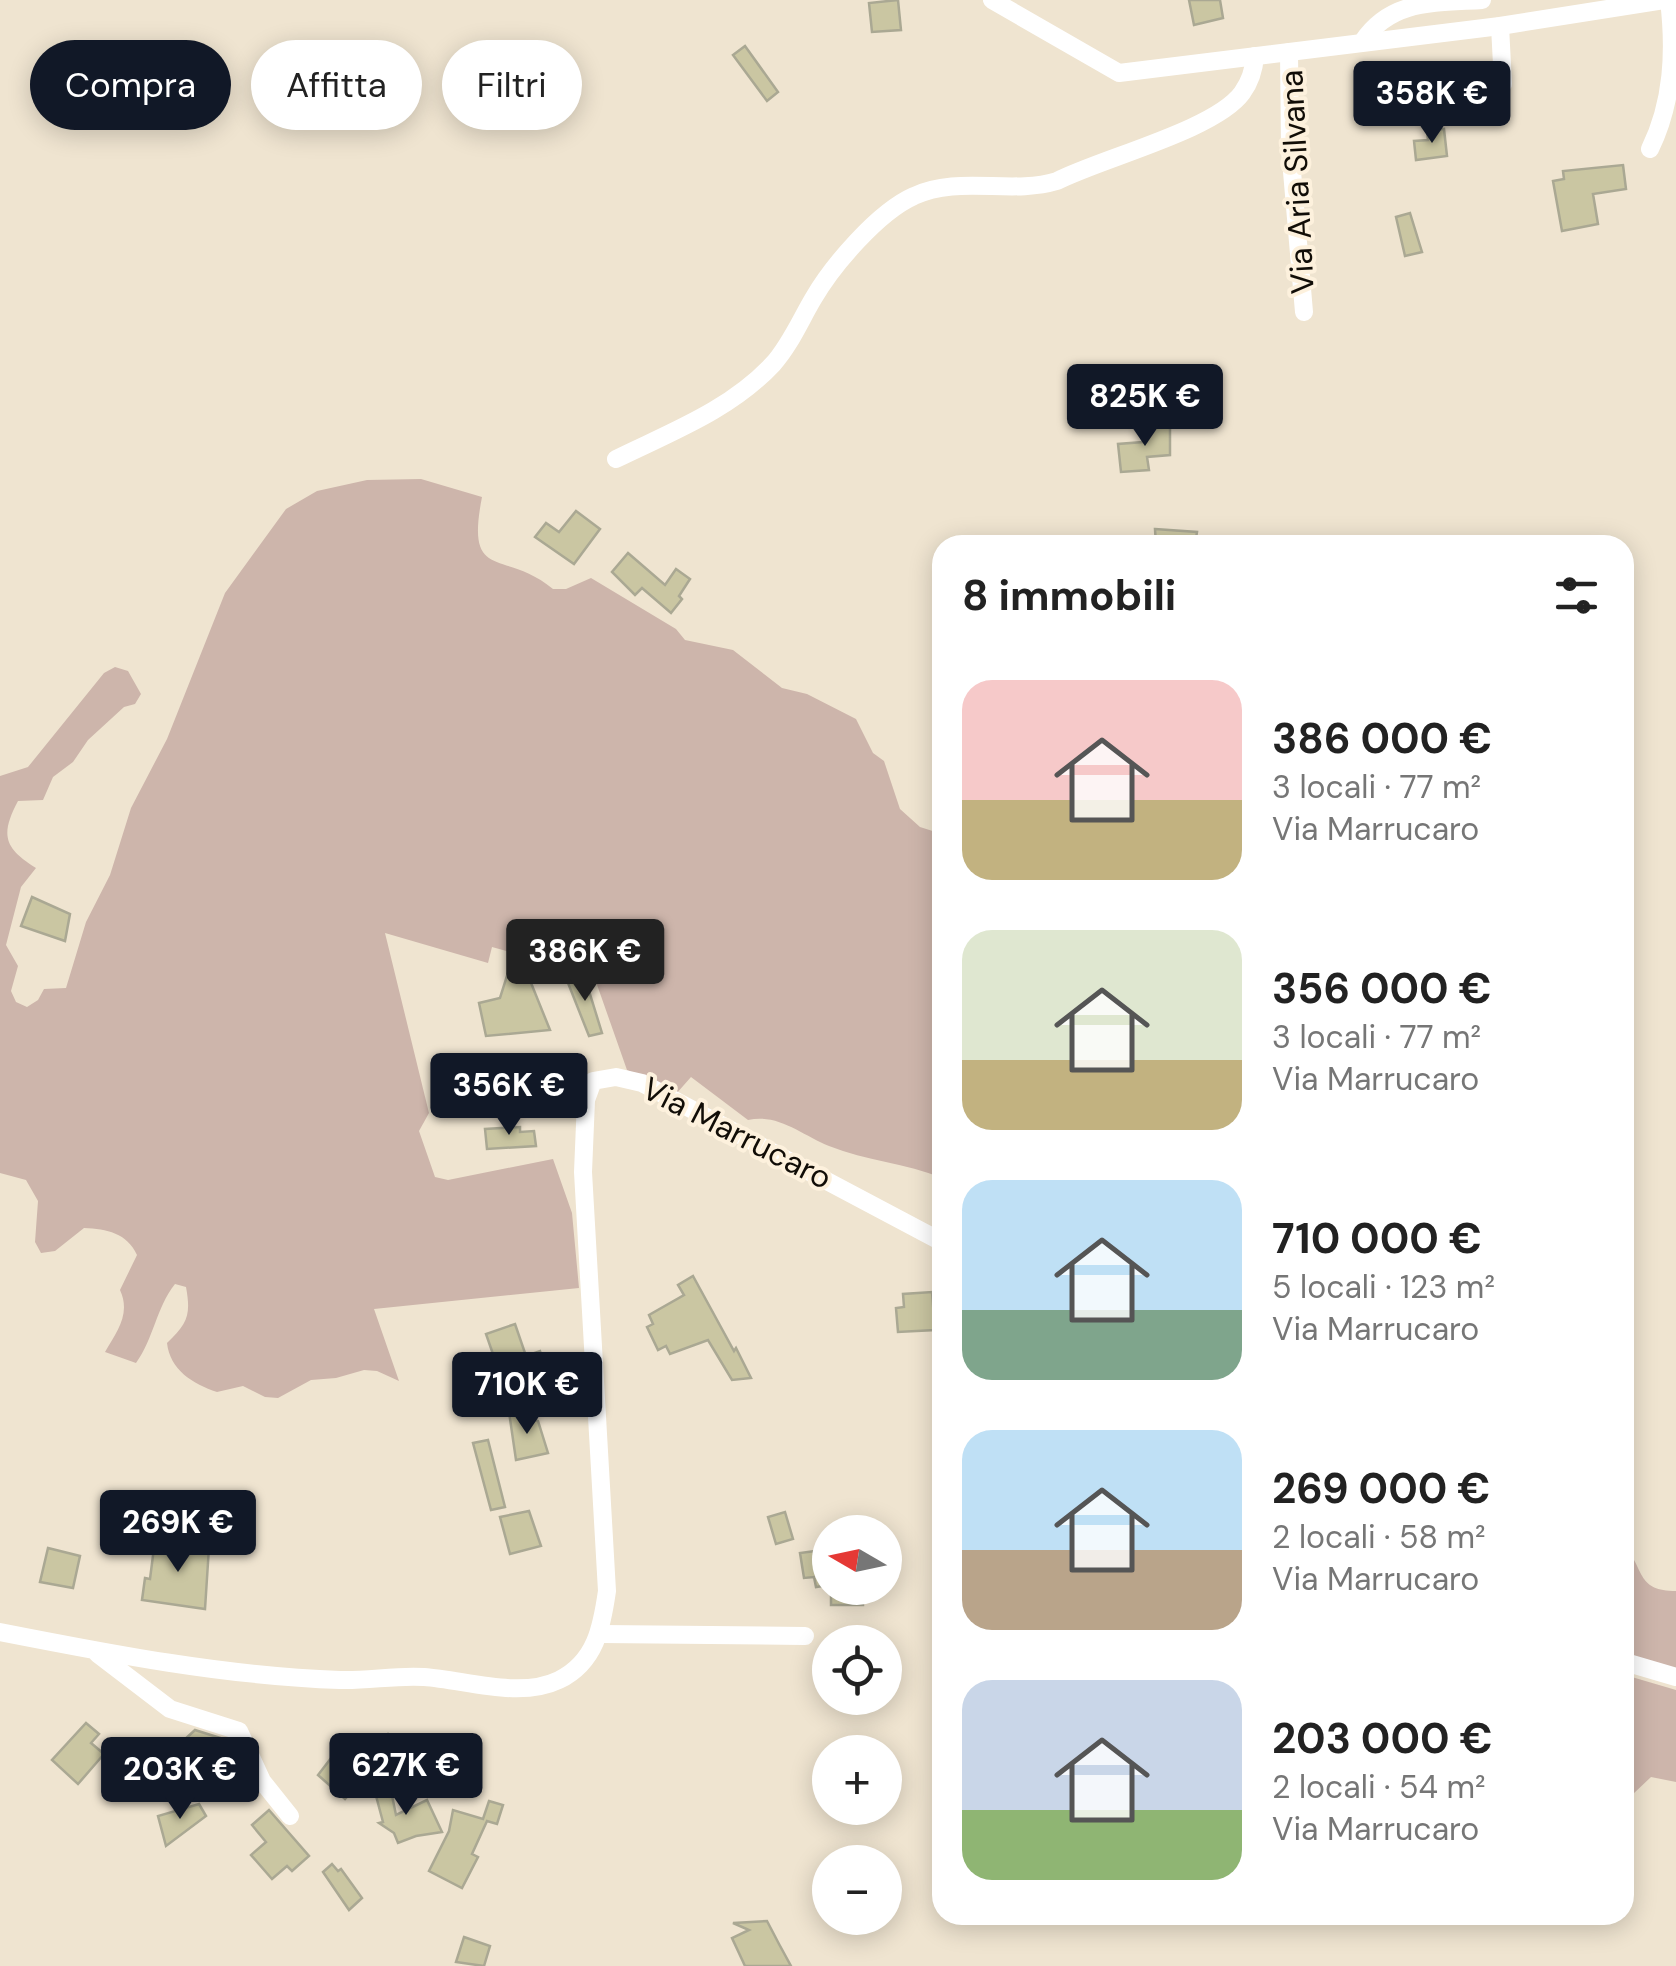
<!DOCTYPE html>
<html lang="it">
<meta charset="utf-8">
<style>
body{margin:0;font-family:"DM Sans",sans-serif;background:#f6f6f6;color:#222;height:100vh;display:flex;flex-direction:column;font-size:38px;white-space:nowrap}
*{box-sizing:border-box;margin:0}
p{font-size:32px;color:#767676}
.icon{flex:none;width:55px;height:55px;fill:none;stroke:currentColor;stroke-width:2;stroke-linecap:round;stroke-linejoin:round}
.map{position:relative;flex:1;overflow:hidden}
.drawer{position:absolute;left:932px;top:535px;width:702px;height:1390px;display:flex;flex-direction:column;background:#fff;border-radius:30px;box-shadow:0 5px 25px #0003}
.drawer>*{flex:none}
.hud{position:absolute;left:30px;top:40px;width:752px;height:90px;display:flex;gap:20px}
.needle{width:65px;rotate:279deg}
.fabs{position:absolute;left:812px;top:1515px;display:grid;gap:20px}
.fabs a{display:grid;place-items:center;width:90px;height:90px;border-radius:50%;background:#fff;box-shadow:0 5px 25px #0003;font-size:50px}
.price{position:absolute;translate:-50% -85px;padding:0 22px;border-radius:10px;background:#111827;color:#fff;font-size:32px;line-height:65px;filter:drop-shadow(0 2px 5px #0008)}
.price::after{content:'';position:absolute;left:50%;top:60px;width:30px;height:22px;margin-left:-15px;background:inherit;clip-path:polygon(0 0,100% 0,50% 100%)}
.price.on{background:#222;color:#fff}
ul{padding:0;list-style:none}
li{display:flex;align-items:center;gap:30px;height:250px;padding:0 30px}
li span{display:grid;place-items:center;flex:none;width:280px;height:200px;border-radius:30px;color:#555}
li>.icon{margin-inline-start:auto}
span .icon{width:120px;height:120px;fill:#fffc;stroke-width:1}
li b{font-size:42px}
h2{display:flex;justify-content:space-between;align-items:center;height:120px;padding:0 30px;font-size:42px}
.tag{padding:0 35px;border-radius:45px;background:#fff;box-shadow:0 5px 25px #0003;font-size:35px;line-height:90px}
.tag.on{background:#111827;color:#fff}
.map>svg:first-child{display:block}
.green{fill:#cdb5ab}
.building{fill:#cac6a2;stroke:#aaa893;stroke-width:2.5}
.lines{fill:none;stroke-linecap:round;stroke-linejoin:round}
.street{stroke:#fff;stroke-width:18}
.labels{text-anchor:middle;stroke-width:8;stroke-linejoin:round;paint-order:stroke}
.street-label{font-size:32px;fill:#110d07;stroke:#fdf1dd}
</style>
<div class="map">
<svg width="1676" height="1966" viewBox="0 0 1676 1966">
<rect width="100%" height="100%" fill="#efe4d0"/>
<!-- green -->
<g class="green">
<path d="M421,479L482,497C465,584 504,548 553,589H566L591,578L676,629L685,640L733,650L782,688L807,694L856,719L873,753L884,761L900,809L920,827L942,834V866L936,872L942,878V1178C906,1163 866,1161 829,1146C802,1135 778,1113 748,1120L691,1077L676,1094L627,1070L595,979L577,968L564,970L556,979L543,974L545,962L492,947L488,963L385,933L429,1113L419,1131L435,1177L448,1180L553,1159L572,1213L579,1288L374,1309L399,1381L377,1371L364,1370L336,1378L311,1380L278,1398L265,1397L243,1386L217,1392C193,1384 170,1370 167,1343C188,1323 191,1315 186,1287L175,1284C156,1308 154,1338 136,1363L105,1352C117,1331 131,1314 120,1290L137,1255C127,1233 107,1229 84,1228L55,1251L41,1253L35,1242L38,1201L26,1180L0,1173V776L28,767L104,673L115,667L128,671L141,694L135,704L124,707L88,740L73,762L53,777L43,800L18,801C0,835 4,848 36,868L21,887L6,945L18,966L11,991L16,1002L27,1007L38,1000L44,989L66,988L86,922L110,875L131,808L167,739L225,593L286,509L317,491L367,480Z"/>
<path d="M1625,1546C1645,1571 1637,1591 1676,1591V1672L1625,1657Z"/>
<polygon points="1625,1675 1676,1690 1676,1782 1651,1777 1632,1795 1625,1797"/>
</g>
<!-- building -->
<g class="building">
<polygon points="898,0 901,30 872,32 869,3"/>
<polygon points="1189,0 1220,0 1223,18 1194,25"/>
<polygon points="745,46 778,92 767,101 733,55"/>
<polygon points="505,47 555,59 551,76 564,79 557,107 513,96 518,78 493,76"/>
<polygon points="1444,129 1447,156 1416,160 1414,141 1428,140 1427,131"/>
<polygon points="1623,165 1626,189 1593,194 1598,224 1562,231 1553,181 1564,179 1563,171"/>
<polygon points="1410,213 1422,252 1405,256 1396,217"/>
<polygon points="1170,426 1170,455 1147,457 1149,470 1121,472 1118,444 1143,442 1142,429"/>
<polygon points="576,511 600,529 574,564 535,537 546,523 559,532"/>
<polygon points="1155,529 1197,532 1195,545 1156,545"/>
<polygon points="628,553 665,585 676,569 690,579 679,596 682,599 671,613 642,588 635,595 612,572"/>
<polygon points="32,897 70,914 65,941 21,926"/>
<polygon points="513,957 530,962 527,973 550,1030 486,1036 479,1003 500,998"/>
<polygon points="574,974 585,978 602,1033 589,1036 568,983"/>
<polygon points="520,1127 520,1132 534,1131 536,1146 487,1149 485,1129"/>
<polygon points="693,1276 734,1351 736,1348 751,1378 732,1380 708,1340 670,1354 666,1346 658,1350 647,1327 653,1324 649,1315 684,1295 678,1285"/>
<polygon points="932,1292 935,1330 898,1332 896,1308 904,1307 903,1294"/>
<polygon points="515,1324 526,1356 540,1351 545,1367 502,1380 486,1334"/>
<polygon points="509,1412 538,1421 548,1453 516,1460"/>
<polygon points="488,1440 505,1507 491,1510 473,1443"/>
<polygon points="529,1511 541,1546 510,1554 500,1517"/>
<polygon points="785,1512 793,1539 776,1544 768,1517"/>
<polygon points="155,1540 209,1547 205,1609 142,1600 145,1578 150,1579"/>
<polygon points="48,1548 80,1556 73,1588 40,1582"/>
<polygon points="823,1550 824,1559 830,1559 830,1585 816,1587 814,1577 804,1578 800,1553"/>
<rect x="831" y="1588" width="32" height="17"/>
<polygon points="86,1723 99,1734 91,1743 104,1754 78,1784 52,1760"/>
<polygon points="195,1730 230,1741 232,1746 204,1770 182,1742"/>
<polygon points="388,1734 396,1742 345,1799 318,1775 348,1736 369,1753"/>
<polygon points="390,1786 396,1815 427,1800 442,1832 416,1836 398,1843 394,1833 379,1823 383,1822 375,1792"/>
<polygon points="489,1801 503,1805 497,1824 487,1821 472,1854 478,1857 462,1888 429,1871 449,1831 453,1810 483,1819"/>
<polygon points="199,1804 206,1816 166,1846 158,1816"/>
<polygon points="269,1810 309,1856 292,1871 287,1866 272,1879 251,1855 266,1842 252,1825"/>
<polygon points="332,1864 338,1871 341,1869 362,1898 349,1910 323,1872"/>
<polygon points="767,1921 779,1944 791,1966 745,1966 732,1938 749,1930 733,1923"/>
<polygon points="464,1937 490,1946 484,1966 456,1962"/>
</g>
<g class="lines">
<!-- street -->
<g class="street">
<polyline points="992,0 1119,73 1500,26 1664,0"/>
<polyline points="1500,26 1503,84"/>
<path d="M1363,41C1391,0 1432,3 1482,0"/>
<polyline points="1289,52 1290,148 1304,312"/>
<path d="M1650,149C1673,102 1675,51 1669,0"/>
<path d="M616,459C671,432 730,410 773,364C790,345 800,321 813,299C832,266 878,212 914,196C958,175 1011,195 1057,181C1102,158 1215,130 1242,93C1250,82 1254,70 1255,56"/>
<path d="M0,1632C112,1654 225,1676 340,1680C368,1681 396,1675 424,1677C466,1680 520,1699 559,1680C596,1662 602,1626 607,1591L583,1172L586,1100L593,1081L616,1077L642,1083L942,1242"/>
<polyline points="601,1634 805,1636"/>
<polyline points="98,1654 170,1709 239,1731 262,1781 290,1816"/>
<polyline points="1625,1662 1676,1677"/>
</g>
</g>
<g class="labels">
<!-- street labels -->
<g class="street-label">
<text transform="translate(1297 182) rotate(-93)" y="11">Via Aria Silvana</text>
<text transform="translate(737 1133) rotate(27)" y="11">Via Marrucaro</text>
</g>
</g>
</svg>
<div class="fabs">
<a><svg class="needle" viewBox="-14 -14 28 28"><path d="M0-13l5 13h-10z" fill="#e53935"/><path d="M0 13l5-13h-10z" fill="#767676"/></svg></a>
<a><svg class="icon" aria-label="locate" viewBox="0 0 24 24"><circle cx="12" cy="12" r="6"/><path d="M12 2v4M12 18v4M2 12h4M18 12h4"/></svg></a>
<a>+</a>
<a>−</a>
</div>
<b class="price" style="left:1432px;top:146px">358K €</b>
<b class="price" style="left:1145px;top:449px">825K €</b>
<b class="price on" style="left:585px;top:1004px">386K €</b>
<b class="price" style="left:509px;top:1138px">356K €</b>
<b class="price" style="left:527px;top:1437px">710K €</b>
<b class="price" style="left:178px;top:1575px">269K €</b>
<b class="price" style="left:406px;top:1818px">627K €</b>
<b class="price" style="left:180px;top:1822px">203K €</b>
<div class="hud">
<a class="tag on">Compra</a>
<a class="tag">Affitta</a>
<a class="tag">Filtri</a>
</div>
<section class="drawer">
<h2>8 immobili<svg class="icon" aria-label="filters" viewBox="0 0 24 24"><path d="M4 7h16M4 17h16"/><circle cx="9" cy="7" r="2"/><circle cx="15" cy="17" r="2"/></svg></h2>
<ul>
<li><span style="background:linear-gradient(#f6c9c9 60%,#c2b280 0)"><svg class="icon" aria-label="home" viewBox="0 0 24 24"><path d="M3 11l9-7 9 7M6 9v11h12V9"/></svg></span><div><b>386 000 €</b><p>3 locali · 77 m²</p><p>Via Marrucaro</p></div></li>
<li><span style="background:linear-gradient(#dfe7d0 65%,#c2b280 0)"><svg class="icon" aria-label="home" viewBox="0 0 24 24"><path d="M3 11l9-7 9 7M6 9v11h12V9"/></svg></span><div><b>356 000 €</b><p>3 locali · 77 m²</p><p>Via Marrucaro</p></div></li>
<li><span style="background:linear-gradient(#bfe0f5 65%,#7fa58c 0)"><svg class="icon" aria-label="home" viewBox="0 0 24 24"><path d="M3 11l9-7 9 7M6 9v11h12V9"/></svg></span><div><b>710 000 €</b><p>5 locali · 123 m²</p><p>Via Marrucaro</p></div></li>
<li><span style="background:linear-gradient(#bfe0f5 60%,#b9a48a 0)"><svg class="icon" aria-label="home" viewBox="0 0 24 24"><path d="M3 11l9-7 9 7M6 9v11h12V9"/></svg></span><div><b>269 000 €</b><p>2 locali · 58 m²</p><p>Via Marrucaro</p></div></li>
<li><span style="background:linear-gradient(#c9d6e8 65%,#8fb573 0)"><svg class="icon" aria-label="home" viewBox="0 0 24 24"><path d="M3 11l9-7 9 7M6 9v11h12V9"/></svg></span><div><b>203 000 €</b><p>2 locali · 54 m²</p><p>Via Marrucaro</p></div></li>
</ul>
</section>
</div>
